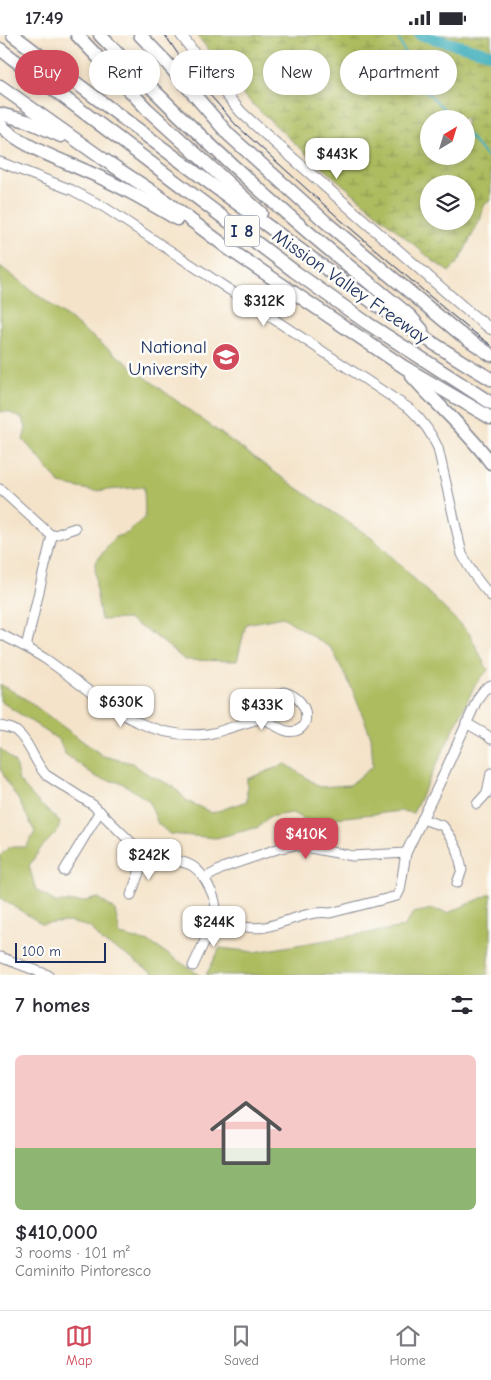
<!DOCTYPE html>
<meta charset="utf-8">
<style>
body{margin:0;font-family:"Comic Neue",sans-serif;background:#f2f2f3;color:#2b2b33;height:100vh;display:flex;flex-direction:column;font-size:19px;white-space:nowrap}
*{box-sizing:border-box;margin:0}
p{font-size:16px;color:#7c7c81}
.icon{flex:none;width:28px;height:28px;fill:none;stroke:currentColor;stroke-width:2;stroke-linecap:round;stroke-linejoin:round}
.map{position:relative;height:940px;overflow:hidden}
.panel{display:flex;flex-direction:column;background:#fff;flex:1}
.panel>*{flex:none}
.banner{position:absolute;left:15px;top:15px;width:461px;height:45px;display:flex;gap:10px}
.needle{width:32px;rotate:38deg}
.buttons{position:absolute;left:420px;top:75px;display:grid;gap:10px}
.buttons a{display:grid;place-items:center;width:55px;height:55px;border-radius:50%;background:#fff;box-shadow:0 2px 8px #0003;font-size:25px}
.scale{position:absolute;left:15px;bottom:12px;width:91px;box-sizing:border-box;padding-left:5px;border:2px solid #1b2f5e;border-top:0;font-size:14px;line-height:18px;white-space:nowrap;color:#1b2f5e;-webkit-text-stroke:4px #fdfcf7;paint-order:stroke}
.price{position:absolute;translate:-50% -42px;padding:0 11px;border-radius:10px;background:#fff;color:#222;font-size:16px;line-height:32px;filter:drop-shadow(0 1px 2px #0008)}
.price::after{content:'';position:absolute;left:50%;top:30px;width:15px;height:11px;margin-left:-8px;background:inherit;clip-path:polygon(0 0,100% 0,50% 100%)}
.price.active{background:#d1495b;color:#fff}
ul{padding:0;list-style:none}
li{display:grid;align-content:center;gap:10px;height:265px;padding:0 15px}
li+li{border-top:1px solid #e1e1e2}
li span{display:grid;place-items:center;height:155px;border-radius:8px;color:#555}
li>.icon{margin-inline-start:auto}
span .icon{width:90px;height:90px;fill:#fffc;stroke-width:1}
li b{font-size:21px}
h2{display:flex;justify-content:space-between;align-items:center;height:60px;padding:0 15px;font-size:21px}
.chip{padding:0 18px;border-radius:22px;background:#fff;box-shadow:0 2px 8px #0003;font-size:18px;line-height:45px}
.chip.active{background:#d1495b;color:#fff}
.status{display:flex;justify-content:space-between;align-items:center;height:35px;padding:0 25px;background:#fff;direction:ltr}
.status svg{height:14px;fill:currentColor}
.dock{display:flex;justify-content:space-around;align-items:center;height:70px;border-top:1px solid #e1e1e2;background:#fff;font-size:14px;color:#7c7c81}
.dock a{display:grid;justify-items:center;gap:2px}
.dock .active{color:#d1495b}
.map>svg:first-child{display:block}
.green{fill:#adbc5f;stroke:#64765e}
.wetland{fill:url(#wetland-marsh);stroke:#64765e;fill-rule:evenodd}
.lines{fill:none;stroke-linecap:round;stroke-linejoin:round}
.stream{stroke:#40afbc;stroke-width:2}
.river{stroke:#40afbc;stroke-width:11}
.minor-casing{stroke:#888994;stroke-width:11}
.major-casing{stroke:#888994;stroke-width:12}
.highway-casing{stroke:#888994;stroke-width:15}
.minor{stroke:#fff;stroke-width:9}
.major{stroke:#fff;stroke-width:10}
.highway{stroke:#fff;stroke-width:12}
.tram{stroke:#1b2f5e;stroke-width:1}
.labels{text-anchor:middle;stroke-width:5;stroke-linejoin:round;paint-order:stroke}
.shield{fill:#fdfcf7;stroke:#5f6c8c;stroke-width:1}
.shield-label{font-size:18px;font-weight:bold;fill:#1b2f5e}
.street-label{font-size:19px;fill:#1b2f5e;stroke:#fdfcf7}
.poi-label{font-size:19px;fill:#1b2f5e;stroke:#fdfcf7;text-anchor:end}
</style>
<div class="status"><b>17:49</b><svg viewBox="0 0 49 12"><path d="M0 12V9h3v3zM5 12V6h3v6zM10 12V3h3v9zM15 12V0h3v12zM26 1h20v11H26zM47 4h2v5h-2z"/></svg></div>
<div class="map">
<svg width="491" height="940" viewBox="0 0 491 940">
<defs>
<pattern id="wetland-marsh" width="20" height="14" patternUnits="userSpaceOnUse" patternTransform="scale(1.25)"><rect width="20" height="14" fill="#adbc5f"/><path d="M1 5h8M5 5V1M11 12h8M15 12V8" fill="none" stroke="#8c9952"/></pattern>
</defs>
<rect width="100%" height="100%" fill="#fdfcf7"/>
<filter id="ink" filterUnits="userSpaceOnUse"><feTurbulence type="fractalNoise" baseFrequency=".02" numOctaves="2"/><feDisplacementMap in="SourceGraphic" scale="10" xChannelSelector="R" yChannelSelector="G"/><feConvolveMatrix kernelMatrix="1 2 1 2 8 2 1 2 1" color-interpolation-filters="sRGB"/></filter>
<filter id="wash" filterUnits="userSpaceOnUse"><feTurbulence type="fractalNoise" baseFrequency=".0096" numOctaves="4" result="noise"/><feDisplacementMap in="SourceGraphic" scale="20" xChannelSelector="R" yChannelSelector="G"/><feGaussianBlur stdDeviation="1.12" result="paint"/><feColorMatrix in="noise" values="0 0 0 0 0 0 0 0 0 0 0 0 0 0 0 0 0 1.4 0 .05"/><feComposite in="paint" operator="in"/></filter>
<g filter="url(#wash)">
<rect width="100%" height="100%" fill="#f4e3c9"/>
<!-- green -->
<g class="green">
<polygon points="0,231 182,370 284,444 376,506 469,598 488,635 475,650 413,778 401,776 308,786 292,778 268,782 259,792 216,803 170,799 158,789 149,766 122,748 98,743 65,719 59,705 0,666 0,649 24,663 103,721 132,728 146,738 174,752 187,766 212,778 247,766 247,744 286,729 320,752 350,750 373,731 371,702 353,656 332,614 283,582 246,589 237,626 185,625 154,600 127,584 101,585 96,555 95,528 115,502 128,498 145,482 144,452 94,456 60,449 36,419 23,405 26,393 23,384 6,376 0,377"/>
<polygon points="0,713 15,728 19,746 40,769 60,787 58,796 41,813 29,831 36,855 55,867 81,867 98,863 115,875 120,900 149,907 200,940 155,940 126,920 103,907 90,892 69,887 42,889 0,863 0,821 9,812 26,812 35,797 19,766 8,749 0,733"/>
<polygon points="491,859 491,910 487,940 206,940 220,913 255,917 404,892 413,878 432,874 448,878"/>
</g>
<!-- wetland -->
<path class="wetland" d="M197,0H491V165L484,170L481,183L459,226L449,237L432,225L302,115L262,78L242,59ZM429,84H466V121H429ZM429,149H466V186H429Z"/>
<g class="lines">
<!-- stream -->
<g class="stream">
<polyline points="397,0 419,50 455,84"/>
<polyline points="466,97 484,119 491,125"/>
</g>
<!-- river -->
<polyline class="river" points="420,0 491,19"/>
</g>
</g>
<g filter="url(#ink)">
<g class="lines">
<defs>
<g id="minor">
<path d="M0,127L72,155L104,172L410,374C423,386 431,397 438,413L462,519C470,536 478,547 491,561"/>
<polyline points="0,454 52,501"/>
<polyline points="52,501 75,493"/>
<path d="M0,599C16,607 32,615 47,625C98,660 139,707 208,699C214,698 221,696 226,694C239,690 251,686 263,683"/>
<polyline points="26,612 52,501"/>
<path d="M284,657C313,664 312,701 287,696C278,694 271,687 263,683C267,670 270,661 284,657Z"/>
<polyline points="466,688 487,700 491,704"/>
<path d="M0,691C5,692 12,693 16,696C30,707 34,727 46,740L93,770L140,816C147,821 153,822 162,823C189,827 199,829 211,856C216,866 218,875 214,886C230,889 249,895 265,892C286,888 307,875 330,878L397,861L400,855L406,818L442,743L478,663L484,655L491,651"/>
<polyline points="477,769 487,758 491,738"/>
<polyline points="422,784 443,791 452,804 458,816 462,835 457,848"/>
<polyline points="64,836 100,776"/>
<polyline points="205,843 225,832 280,813 294,810 353,821 406,818"/>
<polyline points="131,860 142,829 147,821"/>
<polyline points="0,922 48,940"/>
<polyline points="193,931 214,886"/>
</g>
<polyline id="major" points="181,0 219,51 241,77 264,98 470,278 491,294"/>
<g id="highway">
<path d="M13,0C105,70 198,140 291,208C356,256 421,303 491,344"/>
<polyline points="77,0 147,74 261,178"/>
<path d="M100,0C164,68 231,131 301,191C337,222 374,251 410,281L422,295"/>
<polyline points="140,0 166,27 229,100 328,189 459,298 491,320"/>
<polyline points="0,14 294,236 367,288 491,368"/>
<polyline points="0,51 103,124 156,159 229,214 404,332 491,383"/>
<polyline points="0,79 27,86 61,101"/>
<path d="M0,90C25,113 57,123 88,137C119,150 148,167 177,184"/>
<path d="M412,341C438,371 468,396 491,428"/>
</g>
</defs>
<!-- minor casing -->
<use href="#minor" class="minor-casing"/>
<!-- major casing -->
<use href="#major" class="major-casing"/>
<!-- highway casing -->
<use href="#highway" class="highway-casing"/>
<!-- minor -->
<use href="#minor" class="minor"/>
<!-- major -->
<use href="#major" class="major"/>
<!-- highway -->
<use href="#highway" class="highway"/>
<!-- tram -->
<polyline class="tram" points="165,0 191,38 236,90 342,186 446,275 468,293 491,310"/>
</g>
</g>
<!-- icons -->
<defs>
<symbol id="school-disc" viewBox="-11 -11 22 22"><circle r="9.5" fill="#d1495b" stroke="#fdfcf7"/><path d="M0-5L7-2L0 1L-7-2ZM-4 1L0 2.5L4 1V4Q0 6-4 4Z" fill="#fff"/></symbol>
</defs>
<g fill-rule="evenodd">
<use href="#school-disc" x="210" y="306" width="32" height="32"/>
</g>
<g class="labels">
<!-- shield labels -->
<rect class="shield" x="224.5" y="180.5" width="35" height="31" rx="4"/>
<g class="shield-label">
<text x="242" y="202">I 8</text>
</g>
<!-- street labels -->
<g class="street-label">
<text transform="translate(351 251) rotate(35)" y="7">Mission Valley Freeway</text>
</g>
<!-- poi labels -->
<g class="poi-label">
<text x="207" y="318">National<tspan x="207" dy="22">University</tspan></text>
</g>
</g>
</svg>
<div class="buttons">
<a><svg class="needle" viewBox="-14 -14 28 28"><path d="M0-13l5 13h-10z" fill="#e53935"/><path d="M0 13l5-13h-10z" fill="#7c7c81"/></svg></a>
<a><svg class="icon" aria-label="layers" viewBox="0 0 24 24"><path d="M12 4l9 5-9 5-9-5zM3 14l9 5 9-5"/></svg></a>
</div>
<div class="scale">100 m</div>
<b class="price" style="left:337px;top:145px">$443K</b>
<b class="price" style="left:264px;top:292px">$312K</b>
<b class="price" style="left:121px;top:693px">$630K</b>
<b class="price" style="left:262px;top:696px">$433K</b>
<b class="price active" style="left:306px;top:825px">$410K</b>
<b class="price" style="left:149px;top:846px">$242K</b>
<b class="price" style="left:214px;top:913px">$244K</b>
<div class="banner">
<a class="chip active">Buy</a>
<a class="chip">Rent</a>
<a class="chip">Filters</a>
<a class="chip">New</a>
<a class="chip">Apartment</a>
</div>
</div>
<section class="panel">
<h2>7 homes<svg class="icon" aria-label="filters" viewBox="0 0 24 24"><path d="M4 7h16M4 17h16"/><circle cx="9" cy="7" r="2"/><circle cx="15" cy="17" r="2"/></svg></h2>
<ul>
<li><span style="background:linear-gradient(#f6c9c9 60%,#8fb573 0)"><svg class="icon" aria-label="home" viewBox="0 0 24 24"><path d="M3 11l9-7 9 7M6 9v11h12V9"/></svg></span><div><b>$410,000</b><p>3 rooms · 101 m²</p><p>Caminito Pintoresco</p></div></li>
</ul>
</section>
<nav class="dock">
<a class="active"><svg class="icon" aria-label="map" viewBox="0 0 24 24"><path d="M3 6l6-2 6 2 6-2v14l-6 2-6-2-6 2zM9 4v14M15 6v14"/></svg>Map</a>
<a><svg class="icon" aria-label="saved" viewBox="0 0 24 24"><path d="M7 4h10v16l-5-4-5 4z"/></svg>Saved</a>
<a><svg class="icon" aria-label="home" viewBox="0 0 24 24"><path d="M3 11l9-7 9 7M6 9v11h12V9"/></svg>Home</a>
</nav>
